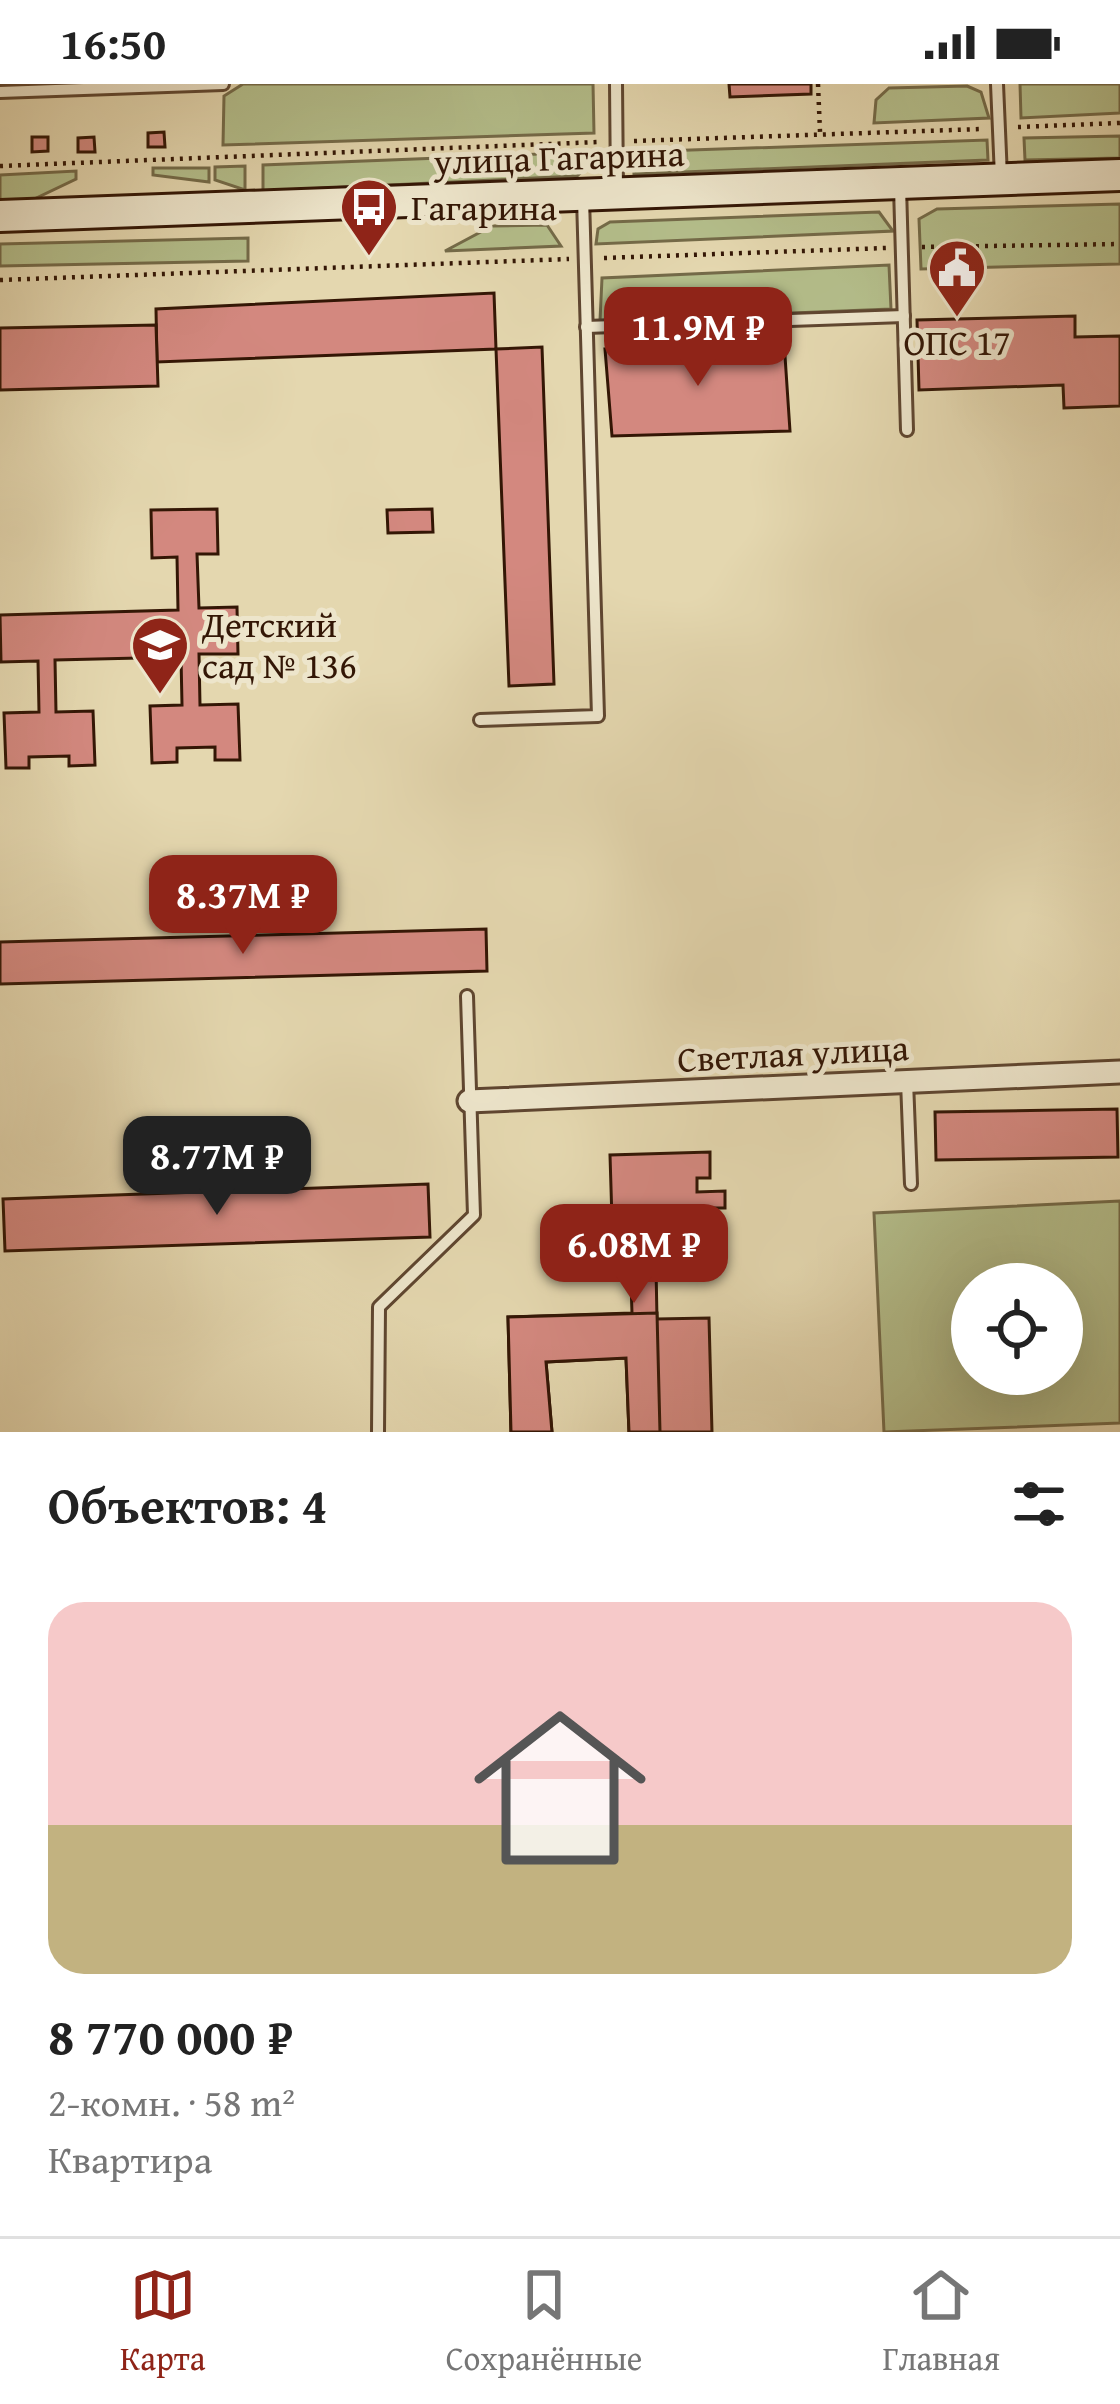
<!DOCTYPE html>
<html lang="ru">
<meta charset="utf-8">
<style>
body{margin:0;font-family:"Gentium Book Plus",serif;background:#f2f2f2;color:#222;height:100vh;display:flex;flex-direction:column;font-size:45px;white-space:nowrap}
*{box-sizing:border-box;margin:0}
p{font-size:39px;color:#767676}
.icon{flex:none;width:66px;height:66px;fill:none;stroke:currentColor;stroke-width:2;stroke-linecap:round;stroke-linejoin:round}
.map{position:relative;height:1348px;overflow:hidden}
.panel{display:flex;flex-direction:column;background:#fff;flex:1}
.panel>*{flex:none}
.buttons{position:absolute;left:951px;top:1179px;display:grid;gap:24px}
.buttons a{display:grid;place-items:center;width:132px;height:132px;border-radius:50%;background:#fff;box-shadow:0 12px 48px #0002;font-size:60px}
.price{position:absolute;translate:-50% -102px;padding:0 27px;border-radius:24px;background:#8f2418;color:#fff;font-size:39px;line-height:78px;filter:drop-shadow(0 3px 6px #0008)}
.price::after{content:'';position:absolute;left:50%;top:72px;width:36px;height:27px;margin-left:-18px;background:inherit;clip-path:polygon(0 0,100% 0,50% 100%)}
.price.selected{background:#222;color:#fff}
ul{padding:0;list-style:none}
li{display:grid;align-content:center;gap:24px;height:636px;padding:0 48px}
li+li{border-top:3px solid #e0e0e0}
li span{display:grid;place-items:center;height:372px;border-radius:36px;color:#555}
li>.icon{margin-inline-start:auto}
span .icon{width:216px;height:216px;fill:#fffc;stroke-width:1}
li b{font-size:51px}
h2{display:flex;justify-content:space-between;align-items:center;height:144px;padding:0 48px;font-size:51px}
.status{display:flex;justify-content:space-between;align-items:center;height:84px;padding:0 60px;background:#fff;direction:ltr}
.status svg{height:33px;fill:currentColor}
.dock{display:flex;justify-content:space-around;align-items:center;height:168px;border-top:3px solid #e0e0e0;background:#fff;font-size:33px;color:#767676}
.dock a{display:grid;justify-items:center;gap:6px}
.dock .selected{color:#8f2418}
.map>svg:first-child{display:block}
.green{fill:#b4be8b;stroke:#746a48;stroke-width:3;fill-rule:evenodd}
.building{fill:#d3887f;stroke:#331605;stroke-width:3}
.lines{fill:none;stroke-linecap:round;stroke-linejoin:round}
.lane-casing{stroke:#5f4630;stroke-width:16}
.street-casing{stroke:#5f4630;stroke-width:27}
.secondary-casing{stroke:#331605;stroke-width:36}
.path{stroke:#331605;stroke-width:4.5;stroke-dasharray:3 6;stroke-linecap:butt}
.lane{stroke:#ede5cb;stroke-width:10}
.street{stroke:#ede5cb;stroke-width:21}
.secondary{stroke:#ede5cb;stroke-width:30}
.labels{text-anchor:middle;stroke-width:10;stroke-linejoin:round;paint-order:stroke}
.street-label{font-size:36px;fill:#331605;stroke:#ede5cb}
.poi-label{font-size:36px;fill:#331605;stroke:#ede5cb;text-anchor:start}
</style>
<div class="status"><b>16:50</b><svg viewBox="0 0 49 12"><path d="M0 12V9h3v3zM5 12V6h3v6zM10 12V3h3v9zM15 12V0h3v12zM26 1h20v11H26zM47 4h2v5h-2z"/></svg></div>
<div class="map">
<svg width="1120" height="1348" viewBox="0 0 1120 1348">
<rect width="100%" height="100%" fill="#e4d7af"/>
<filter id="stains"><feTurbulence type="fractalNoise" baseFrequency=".00167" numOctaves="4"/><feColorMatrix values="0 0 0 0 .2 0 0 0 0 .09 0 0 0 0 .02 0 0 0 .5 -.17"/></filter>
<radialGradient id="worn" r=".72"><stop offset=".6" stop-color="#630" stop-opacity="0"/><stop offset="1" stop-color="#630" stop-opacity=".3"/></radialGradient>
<!-- green -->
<g class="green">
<polygon points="243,0 593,0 594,49 223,61 224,12"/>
<polygon points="1120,0 1120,29 1021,34 1020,0"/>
<polygon points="967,2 981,8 989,34 874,39 876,16 889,4"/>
<polygon points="1120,52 1120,74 1025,76 1024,54"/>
<polygon points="987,56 988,76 634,90 633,68"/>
<polygon points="592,68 592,78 577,92 263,107 263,81"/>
<polygon points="245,82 245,106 215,96 215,83"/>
<polygon points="153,84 209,84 209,98 153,91"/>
<polygon points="76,87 76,95 30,117 0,118 0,91"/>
<polygon points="1120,120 1120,180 921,185 919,135 937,125"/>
<polygon points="879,128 893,147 596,160 598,145 610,138"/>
<polygon points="547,141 561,162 445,167 492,142"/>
<polygon points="248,154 248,177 0,182 0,160"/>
<polygon points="889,181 891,225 600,237 602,194"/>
<path d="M1120,1117V1339L884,1348L874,1129ZM1062,1200V1290H972V1200Z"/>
</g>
<!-- building -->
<g class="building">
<polygon points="729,0 811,0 811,10 730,13"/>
<polygon points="164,48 165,63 148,63 148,49"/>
<polygon points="32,53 48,53 48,67 32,68"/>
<polygon points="94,53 95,68 78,68 78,54"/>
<polygon points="494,209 496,265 157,278 156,225"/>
<polygon points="1075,232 1075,253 1120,252 1120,322 1064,324 1063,301 919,306 917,236"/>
<polygon points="156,241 158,302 0,306 0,244"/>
<polygon points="784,257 790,347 612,352 605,265"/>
<polygon points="542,263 554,600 509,602 496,265"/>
<polygon points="217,425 218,470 197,470 199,524 237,523 238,570 199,570 200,621 238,620 240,676 215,676 215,663 177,664 177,678 152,679 150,622 182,621 181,573 55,576 56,628 93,627 95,681 69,682 69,672 29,673 29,684 6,684 4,629 39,628 38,577 1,578 0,531 178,526 177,473 152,474 151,426"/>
<polygon points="432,425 433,448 388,449 387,426"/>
<polygon points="486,845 487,887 0,900 0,858"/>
<polygon points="1117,1025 1118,1073 936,1076 935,1028"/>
<polygon points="710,1068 710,1094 697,1094 697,1108 725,1107 725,1124 711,1124 712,1168 671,1169 672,1182 656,1183 657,1235 709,1234 712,1348 629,1348 626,1274 546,1278 552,1348 511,1348 508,1233 632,1229 630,1169 613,1169 610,1071"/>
<polygon points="428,1100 430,1153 5,1167 3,1115"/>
<polygon points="657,1229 660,1348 629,1348 626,1274 546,1278 552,1348 511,1348 508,1233"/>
</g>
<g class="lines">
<defs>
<g id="lane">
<polyline points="616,0 617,106"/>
<polyline points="997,0 1001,93"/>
<polyline points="0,8 223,0"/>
<polyline points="900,103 907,346"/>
<polyline points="586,243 904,232"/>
<polyline points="480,636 598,632 583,114"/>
<polyline points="907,997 911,1100"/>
<polyline points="378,1348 379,1223 474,1131 467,912"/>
</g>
<polyline id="street" points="469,1017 1120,988"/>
<polyline id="secondary" points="0,132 1120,91"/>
</defs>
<!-- lane casing -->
<use href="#lane" class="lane-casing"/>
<!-- street casing -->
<use href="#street" class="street-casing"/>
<!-- secondary casing -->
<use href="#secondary" class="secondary-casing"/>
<!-- path -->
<g class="path">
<polyline points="818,0 820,48"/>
<polyline points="1018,43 1120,39"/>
<polyline points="634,57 982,45"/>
<polyline points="0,82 599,58"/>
<polyline points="922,163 1120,160"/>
<polyline points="604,174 886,164"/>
<polyline points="0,196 569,175"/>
</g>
<!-- lane -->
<use href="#lane" class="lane"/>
<!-- street -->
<use href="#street" class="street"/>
<!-- secondary -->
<use href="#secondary" class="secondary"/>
</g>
<!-- icons -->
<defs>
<symbol id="bus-pin" viewBox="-11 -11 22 30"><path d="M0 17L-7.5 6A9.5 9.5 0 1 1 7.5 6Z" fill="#8f2418" stroke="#ede5cb"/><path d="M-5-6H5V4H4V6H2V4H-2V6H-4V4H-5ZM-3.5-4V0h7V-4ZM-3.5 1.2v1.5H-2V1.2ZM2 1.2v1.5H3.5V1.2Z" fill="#fff"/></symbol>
<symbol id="civic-pin" viewBox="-11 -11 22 30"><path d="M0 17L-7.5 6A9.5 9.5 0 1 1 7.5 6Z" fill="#8f2418" stroke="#ede5cb"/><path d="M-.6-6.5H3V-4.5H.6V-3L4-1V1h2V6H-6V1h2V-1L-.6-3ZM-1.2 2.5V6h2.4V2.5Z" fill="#fff"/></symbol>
<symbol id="school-pin" viewBox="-11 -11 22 30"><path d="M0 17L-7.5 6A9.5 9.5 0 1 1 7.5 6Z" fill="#8f2418" stroke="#ede5cb"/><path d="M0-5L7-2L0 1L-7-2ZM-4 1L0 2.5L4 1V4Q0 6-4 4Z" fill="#fff"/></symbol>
</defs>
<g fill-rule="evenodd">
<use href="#bus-pin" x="336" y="90" width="66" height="90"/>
<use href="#civic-pin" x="924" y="151" width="66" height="90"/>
<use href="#school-pin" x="127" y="528" width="66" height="90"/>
</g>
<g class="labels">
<!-- street labels -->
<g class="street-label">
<text transform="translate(559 73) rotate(-2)" y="13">улица Гагарина</text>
<text transform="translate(793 969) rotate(-3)" y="13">Светлая улица</text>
</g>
<!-- poi labels -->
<g class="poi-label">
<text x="411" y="136">Гагарина</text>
<text x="957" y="271" text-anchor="middle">ОПС 17</text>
<text x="202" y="553">Детский<tspan x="202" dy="41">сад № 136</tspan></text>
</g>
</g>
<rect width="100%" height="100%" filter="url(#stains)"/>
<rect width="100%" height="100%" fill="url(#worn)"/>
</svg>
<div class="buttons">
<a><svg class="icon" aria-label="locate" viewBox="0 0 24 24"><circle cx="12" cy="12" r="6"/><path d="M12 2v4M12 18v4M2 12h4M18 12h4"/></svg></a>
</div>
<b class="price" style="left:698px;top:305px">11.9M ₽</b>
<b class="price" style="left:243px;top:873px">8.37M ₽</b>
<b class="price selected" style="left:217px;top:1134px">8.77M ₽</b>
<b class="price" style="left:634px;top:1222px">6.08M ₽</b>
</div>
<section class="panel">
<h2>Объектов: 4<svg class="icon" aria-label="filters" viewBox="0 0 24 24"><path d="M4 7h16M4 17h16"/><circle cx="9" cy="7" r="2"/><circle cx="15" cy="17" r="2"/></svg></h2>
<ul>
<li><span style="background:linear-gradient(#f6c9c9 60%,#c2b280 0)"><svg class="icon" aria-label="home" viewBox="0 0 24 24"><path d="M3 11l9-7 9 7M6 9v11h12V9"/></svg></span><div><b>8 770 000 ₽</b><p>2-комн. · 58 m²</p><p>Квартира</p></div></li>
</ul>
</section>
<nav class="dock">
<a class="selected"><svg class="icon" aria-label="map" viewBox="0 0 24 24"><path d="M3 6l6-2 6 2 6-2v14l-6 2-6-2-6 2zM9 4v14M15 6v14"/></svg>Карта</a>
<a><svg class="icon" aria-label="saved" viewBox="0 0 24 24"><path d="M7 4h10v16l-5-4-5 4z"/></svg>Сохранённые</a>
<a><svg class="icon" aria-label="home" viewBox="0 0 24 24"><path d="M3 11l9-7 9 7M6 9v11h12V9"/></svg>Главная</a>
</nav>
